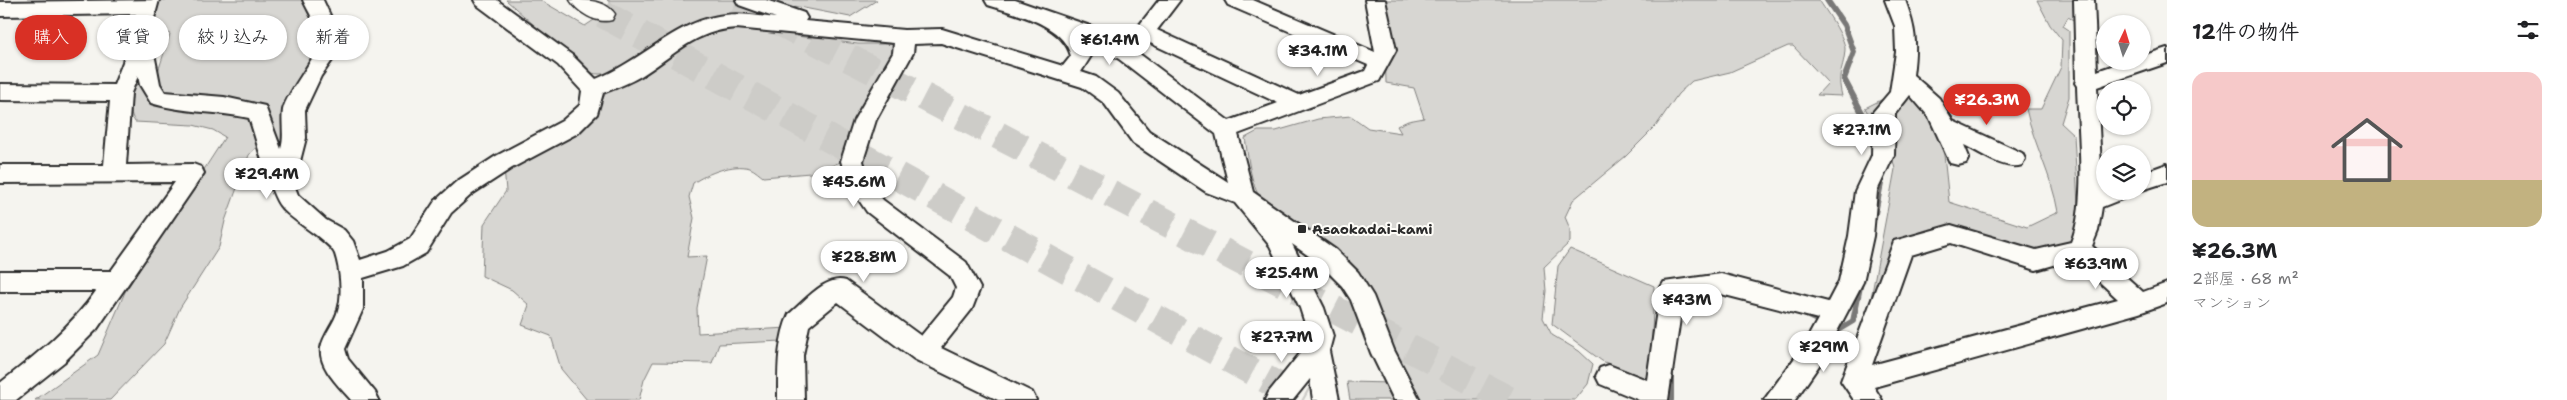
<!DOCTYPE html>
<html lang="ja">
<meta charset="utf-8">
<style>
body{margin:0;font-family:"Shantell Sans","Klee One",sans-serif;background:#f6f6f6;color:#202124;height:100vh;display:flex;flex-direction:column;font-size:19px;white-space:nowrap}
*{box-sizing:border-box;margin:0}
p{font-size:16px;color:#757577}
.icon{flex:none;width:28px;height:28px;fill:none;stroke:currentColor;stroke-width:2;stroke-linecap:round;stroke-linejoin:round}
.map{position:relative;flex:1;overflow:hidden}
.panel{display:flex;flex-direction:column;background:#fff;width:400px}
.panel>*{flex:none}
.banner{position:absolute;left:15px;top:15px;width:475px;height:45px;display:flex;gap:10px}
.needle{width:32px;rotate:4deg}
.tools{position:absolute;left:2096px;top:15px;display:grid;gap:10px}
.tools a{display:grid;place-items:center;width:55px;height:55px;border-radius:50%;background:#fff;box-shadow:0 1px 4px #0004;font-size:25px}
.price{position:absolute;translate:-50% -42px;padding:0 11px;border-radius:18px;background:#fff;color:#222;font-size:16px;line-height:32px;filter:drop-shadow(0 1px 2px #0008)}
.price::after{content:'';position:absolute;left:50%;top:30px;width:15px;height:11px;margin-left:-8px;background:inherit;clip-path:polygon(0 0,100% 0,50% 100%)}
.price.current{background:#d93025;color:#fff}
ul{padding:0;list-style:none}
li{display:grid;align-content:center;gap:10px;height:265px;padding:0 25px}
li+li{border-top:1px solid #e0e0e0}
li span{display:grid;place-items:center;height:155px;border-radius:15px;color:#555}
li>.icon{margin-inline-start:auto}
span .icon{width:90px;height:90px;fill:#fffc;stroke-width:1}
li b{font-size:21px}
h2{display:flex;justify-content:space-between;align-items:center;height:60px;padding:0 25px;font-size:21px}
.pill{padding:0 18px;border-radius:22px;background:#fff;box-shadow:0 1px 4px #0004;font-size:18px;line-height:45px}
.pill.current{background:#d93025;color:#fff}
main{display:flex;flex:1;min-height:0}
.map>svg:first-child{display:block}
.green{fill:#d7d6d2;stroke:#81807e}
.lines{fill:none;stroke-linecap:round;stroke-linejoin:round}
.stream{stroke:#797877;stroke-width:6}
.motorway-tunnel{stroke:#cdccc8;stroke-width:28;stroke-dasharray:28 14;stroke-linecap:butt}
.minor-casing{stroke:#2b2b2b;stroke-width:4}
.motorway-casing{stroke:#2b2b2b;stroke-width:3}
.minor{fill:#fdfcf7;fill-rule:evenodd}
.motorway{fill:#fdfcf7;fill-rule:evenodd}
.poi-dot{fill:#2b2b2b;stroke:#fdfcf7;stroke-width:2}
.labels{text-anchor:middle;stroke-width:4;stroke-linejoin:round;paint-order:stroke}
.poi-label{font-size:14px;font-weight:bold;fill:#2b2b2b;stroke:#fdfcf7;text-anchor:start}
</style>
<main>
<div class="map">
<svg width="2167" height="400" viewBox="0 0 2167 400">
<rect width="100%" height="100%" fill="#f5f4ef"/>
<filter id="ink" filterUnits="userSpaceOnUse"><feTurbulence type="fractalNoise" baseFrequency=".02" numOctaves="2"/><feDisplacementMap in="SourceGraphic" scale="10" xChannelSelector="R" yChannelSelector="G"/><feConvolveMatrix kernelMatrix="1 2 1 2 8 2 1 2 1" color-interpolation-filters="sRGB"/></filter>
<g filter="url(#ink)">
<!-- green -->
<g class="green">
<polygon points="157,0 306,0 322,41 281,164 263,109 184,98 165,92 157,75 170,34 152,27 151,21"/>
<path d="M506,0H540L585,26L615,6L607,0H877L850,17L799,7L790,8L766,21L721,16L697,23C673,38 627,76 598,74C591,74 586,70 581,67Z"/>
<path d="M1384,0H1819C1826,11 1845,37 1845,49C1844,70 1836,72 1842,96L1817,95L1828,83L1793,46H1788L1730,72L1692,81L1678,94L1656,126L1626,156L1573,200L1565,217L1570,229V242L1544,267L1546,291L1543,318L1552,335L1579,351L1593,364L1588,384L1575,400H1420C1409,386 1400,371 1392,354C1380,327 1377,293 1357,270C1343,255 1325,238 1307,229C1293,221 1276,215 1264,203C1251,190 1248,156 1245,138L1258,131H1276L1318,119L1351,116L1368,128L1401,133L1397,126L1408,121L1424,118L1414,88L1386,83Z"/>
<path d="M2037,0H2079L2075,21L2068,17L2063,26L2069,30V97L2061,123L2074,135L2079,222L2075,246L2030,250L1949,227L1926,230L1894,242L1863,355L1872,293L1895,169L1892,156L1865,108L1887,97L1914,93L1932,115L1944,155L1949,202L2027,227L2058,212C2052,176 2034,145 2026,109H2041L2061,67L2062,40L2050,25Z"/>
<path d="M735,28L858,44H891L896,48L847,160L835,164L822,172L763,177C760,175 755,170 750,168C733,163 708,173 693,183L689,197L694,218L687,257L707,256L697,308L698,333L788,328L782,341L719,344L712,363L653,362L644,380L639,400H587L561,369L551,336L522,325L529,305L512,290L482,276L484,224L506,191L504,168L584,126L599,107L607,90L695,36L710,31Z"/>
<path d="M140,68L144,88L251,116L261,142L249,155L225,221L219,247L180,308L164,344L110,400H35L98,355L125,292L225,137L213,130L193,125L135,122C125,106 133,83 140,68Z"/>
<polygon points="1570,249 1654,286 1650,380 1602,361 1552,324 1558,266"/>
<polygon points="1347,382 1392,383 1401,400 1350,400"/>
</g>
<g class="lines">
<!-- stream -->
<g class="stream">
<polyline points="1827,0 1844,25 1854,52 1844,79 1876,139"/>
<polyline points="1874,218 1883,174"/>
<polyline points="1802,313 1838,330 1853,321 1861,282"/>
<polyline points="1671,367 1671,400"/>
</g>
<!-- motorway-tunnel -->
<g class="motorway-tunnel">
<polyline points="737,0 1509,400"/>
<polyline points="603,14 1304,400"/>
</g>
<defs>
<g id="minor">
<path d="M159,0L150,33L160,84L165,92L224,97L265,106L281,149C285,136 281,123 283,110C287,90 324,51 319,35C316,23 308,11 303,0H323L340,37L338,52L321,76L305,110L306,138L298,169L292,179L298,195L326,220L344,230L353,241L360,260L388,251L410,239L435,201L456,182L496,156L562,121L580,105L582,91L558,65L477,5L474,0H497L572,55L596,79C640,62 673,24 718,16C737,12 757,16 776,18L739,5L736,0H766L804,13L807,18L805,21L904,30L942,29L1063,66L1071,56C1063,24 1015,14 988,5L985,0H1015L1093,27L1133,49L1229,121L1278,103L1148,42C1142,49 1138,49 1130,47L1127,42L1130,37L1159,0H1180L1157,30L1299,95L1365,71L1368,65L1228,5L1225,0H1253L1375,52L1365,0H1385L1396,50L1379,81L1238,134L1253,192L1336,250L1358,272L1373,296L1394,350L1420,400H1394L1371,353L1351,300L1342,286L1320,264L1292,244L1324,308L1333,336L1329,351L1339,400H1313L1310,379L1293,400H1265L1269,392L1306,346L1309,336L1300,308L1270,246L1235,203L1206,192L1133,143L1104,103L1082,87L941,43L914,44L913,53L876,120L863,161L869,181L883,200L966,262L980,288L972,309L941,348L1032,392L1036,400H998L914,359L838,302L809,326L803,355L804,400H778C778,371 777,340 789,314C804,302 826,274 846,281L921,336L953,297L956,288L950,276L867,212L848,184L841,161L854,120L893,53L894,43L736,28C694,31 675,55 641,76C629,83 616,88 603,93L597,114L578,133L512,168L472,194L451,213L426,253L403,266L363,278V309L345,349L348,359L375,392L379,400H351C340,387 318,367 321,348C323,335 335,323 338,310C343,294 340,269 335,254C331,242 291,220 281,207C270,195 256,137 249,118C217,111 182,113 151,103L140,85L138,76L131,93L126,165L193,164L201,167L204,173L97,329L64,362L16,400H0V383C36,355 70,328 96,291H0V271H111L175,182L0,183V165H104L110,101L0,100V84L114,85L123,62L136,14L0,16V2ZM1086,41L1119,59L1216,134L1228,182L1149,131L1118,93L1096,77L1081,72L1091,56Z"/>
<path d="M1885,0H1905C1916,30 1917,43 1913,75L1939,98L1953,121L2022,153L2025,159L2022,165C2004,171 1980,152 1964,145L1969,157L1966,163L1958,165L1950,163L1929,117L1910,95L1895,114L1894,155L1877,191L1873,236L1863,282L1820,364L1795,400H1764L1802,348L1818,319L1721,294L1683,298L1668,400H1639L1600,384L1596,376L1600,368L1609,365L1647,380L1660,289L1664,282L1721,274L1828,302L1839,281L1849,236L1855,191L1872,155L1873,112L1890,92L1896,52L1895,26Z"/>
<path d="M2074,0H2094L2097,71L2126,61H2142V56L2167,48V63L2097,87L2102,188L2105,187V191H2130L2127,197L2102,207L2098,231L2092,246L2143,292L2167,283V303L2139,313L1874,387L1882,400H1854L1841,381L1894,241L1951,225L2036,250L2071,242C2087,205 2078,128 2077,86L2075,83L2076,80ZM1951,243L2036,270L2075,259L2118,299L1872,365L1911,255Z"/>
<polygon points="2167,164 2167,182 2142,190 2142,173"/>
</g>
<path id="motorway" d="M570,0C588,0 605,0 615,14L612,20C597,24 578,13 570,0Z"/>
</defs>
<!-- minor casing -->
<use href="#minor" class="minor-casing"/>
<!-- motorway casing -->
<use href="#motorway" class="motorway-casing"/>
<!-- minor -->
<use href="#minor" class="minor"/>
<!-- motorway -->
<use href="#motorway" class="motorway"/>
</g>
</g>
<!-- markers -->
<rect class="poi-dot" x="1297" y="224" width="10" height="10" rx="2.5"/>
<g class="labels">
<!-- poi labels -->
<g class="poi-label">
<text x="1312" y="234">Asaokadai-kami</text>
</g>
</g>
</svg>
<div class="tools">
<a><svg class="needle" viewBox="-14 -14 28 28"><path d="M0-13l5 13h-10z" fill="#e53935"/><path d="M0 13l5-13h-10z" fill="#757577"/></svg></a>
<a><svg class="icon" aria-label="locate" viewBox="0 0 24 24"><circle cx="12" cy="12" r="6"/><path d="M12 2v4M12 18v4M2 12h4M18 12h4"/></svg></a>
<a><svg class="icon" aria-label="layers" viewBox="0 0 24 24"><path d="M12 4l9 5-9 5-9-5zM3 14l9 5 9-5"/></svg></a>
</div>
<b class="price" style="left:1110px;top:66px">¥61.4M</b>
<b class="price" style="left:1318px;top:77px">¥34.1M</b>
<b class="price current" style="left:1987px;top:126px">¥26.3M</b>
<b class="price" style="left:1862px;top:156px">¥27.1M</b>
<b class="price" style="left:267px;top:200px">¥29.4M</b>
<b class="price" style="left:854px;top:208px">¥45.6M</b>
<b class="price" style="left:864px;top:283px">¥28.8M</b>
<b class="price" style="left:2096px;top:290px">¥63.9M</b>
<b class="price" style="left:1287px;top:299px">¥25.4M</b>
<b class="price" style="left:1687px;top:326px">¥43M</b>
<b class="price" style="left:1282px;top:363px">¥27.7M</b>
<b class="price" style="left:1824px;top:373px">¥29M</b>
<div class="banner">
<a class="pill current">購入</a>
<a class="pill">賃貸</a>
<a class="pill">絞り込み</a>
<a class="pill">新着</a>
</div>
</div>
<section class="panel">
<h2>12件の物件<svg class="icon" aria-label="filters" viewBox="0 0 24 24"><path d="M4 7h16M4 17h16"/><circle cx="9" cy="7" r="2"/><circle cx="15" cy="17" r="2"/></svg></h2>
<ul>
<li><span style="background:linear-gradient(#f6c9c9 70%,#c2b280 0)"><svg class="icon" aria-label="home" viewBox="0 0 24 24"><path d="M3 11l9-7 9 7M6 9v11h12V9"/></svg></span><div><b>¥26.3M</b><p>2部屋 · 68 m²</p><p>マンション</p></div></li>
</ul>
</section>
</main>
